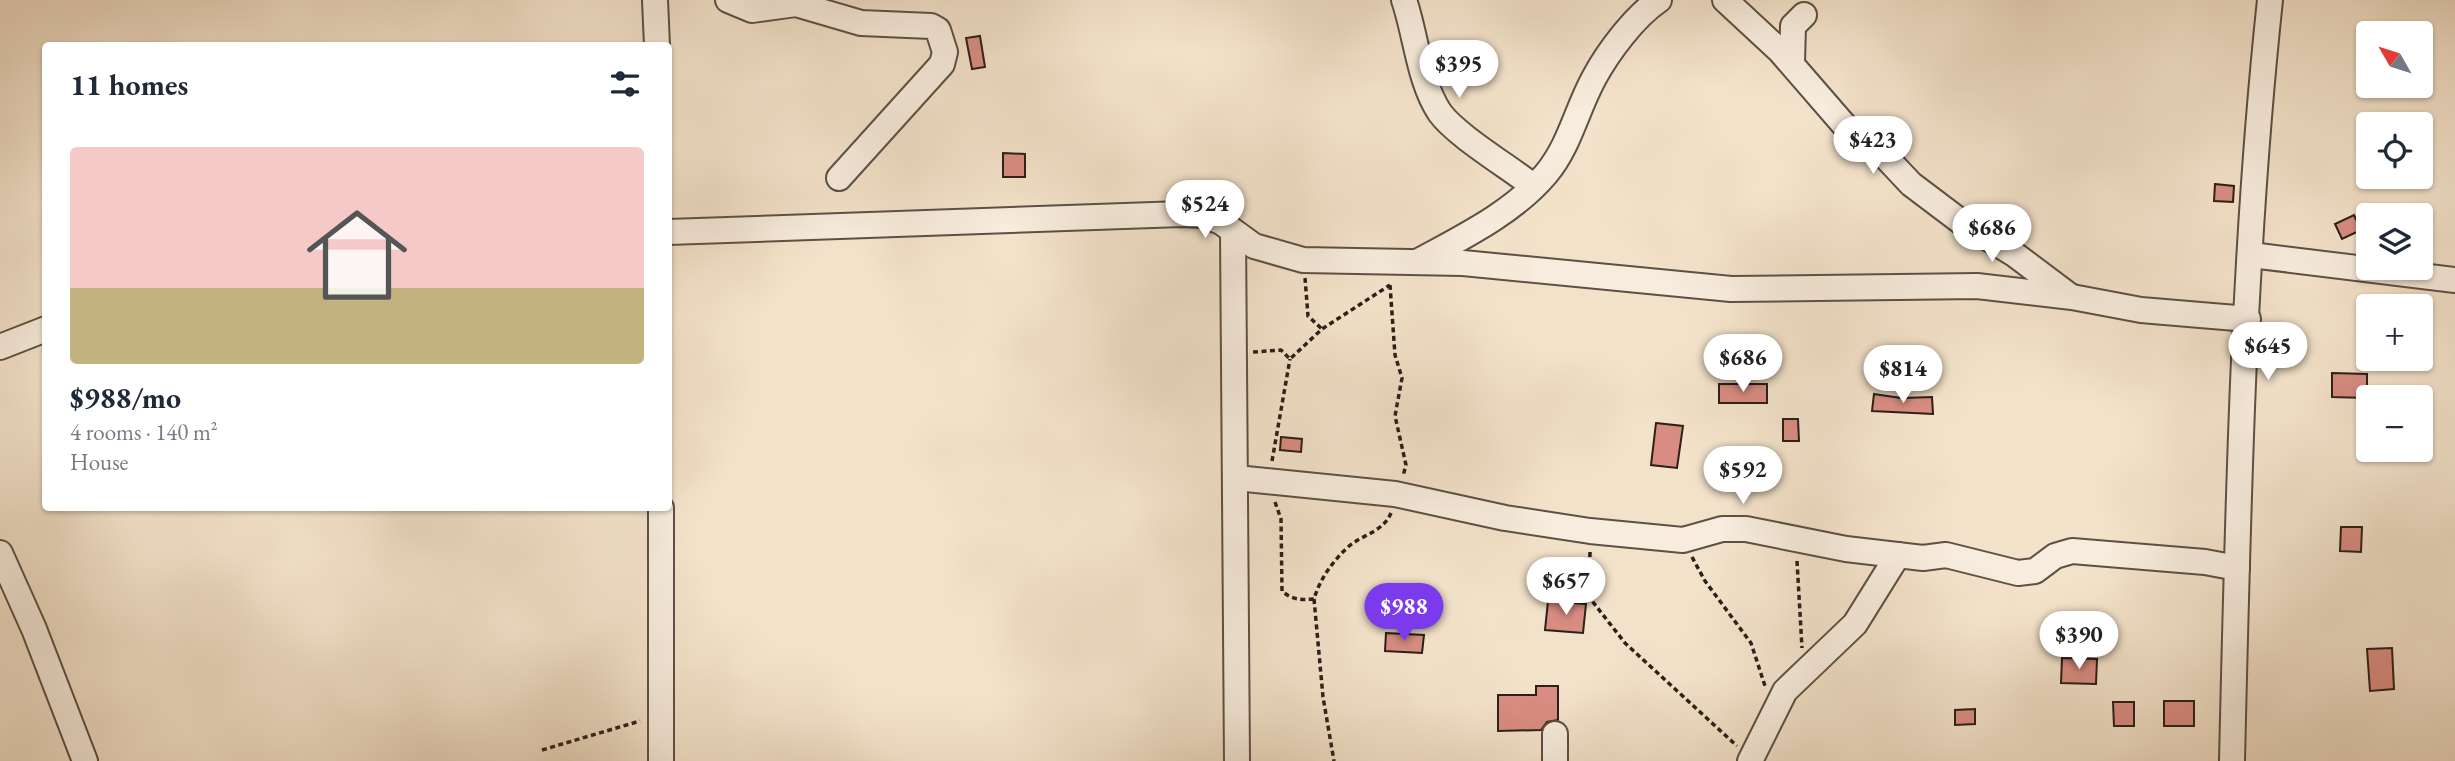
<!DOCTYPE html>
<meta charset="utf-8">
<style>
body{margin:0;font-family:"EB Garamond",serif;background:#f2f2f3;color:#1f2937;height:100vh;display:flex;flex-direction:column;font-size:26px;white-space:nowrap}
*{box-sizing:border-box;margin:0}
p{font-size:23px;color:#747a83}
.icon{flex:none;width:38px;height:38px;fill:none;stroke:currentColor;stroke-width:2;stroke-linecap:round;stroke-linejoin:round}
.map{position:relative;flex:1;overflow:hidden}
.sheet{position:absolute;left:42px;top:42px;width:630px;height:469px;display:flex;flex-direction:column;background:#fff;border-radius:7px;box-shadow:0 2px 5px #0004}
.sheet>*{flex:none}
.needle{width:46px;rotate:309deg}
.controls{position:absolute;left:2356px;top:21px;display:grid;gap:14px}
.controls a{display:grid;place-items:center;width:77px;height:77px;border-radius:7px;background:#fff;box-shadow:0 2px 5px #0004;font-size:35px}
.price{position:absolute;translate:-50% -60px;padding:0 16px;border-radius:24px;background:#fff;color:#222;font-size:23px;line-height:46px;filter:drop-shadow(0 2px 4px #0008)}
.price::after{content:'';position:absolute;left:50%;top:42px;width:21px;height:16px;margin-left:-10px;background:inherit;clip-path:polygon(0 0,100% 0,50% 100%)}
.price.on{background:#7c3aed;color:#fff}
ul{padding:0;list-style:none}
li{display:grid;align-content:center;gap:14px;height:371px;padding:0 28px}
li span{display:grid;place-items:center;height:217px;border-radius:7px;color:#555}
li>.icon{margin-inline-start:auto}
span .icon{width:126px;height:126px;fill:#fffc;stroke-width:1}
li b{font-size:30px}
h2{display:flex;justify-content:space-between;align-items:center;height:84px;padding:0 28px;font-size:30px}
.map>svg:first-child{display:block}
.building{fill:#d98d82;stroke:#2b1f19;stroke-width:2}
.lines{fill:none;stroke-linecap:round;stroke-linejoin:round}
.minor-casing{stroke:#5d5045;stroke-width:28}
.path{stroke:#2b1f19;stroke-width:3.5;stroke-dasharray:5 3.5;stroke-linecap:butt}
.minor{stroke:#f7ecdd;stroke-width:24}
</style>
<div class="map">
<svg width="2455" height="761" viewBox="0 0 2455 761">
<rect width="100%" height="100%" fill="#f3e2ca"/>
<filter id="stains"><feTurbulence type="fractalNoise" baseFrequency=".00286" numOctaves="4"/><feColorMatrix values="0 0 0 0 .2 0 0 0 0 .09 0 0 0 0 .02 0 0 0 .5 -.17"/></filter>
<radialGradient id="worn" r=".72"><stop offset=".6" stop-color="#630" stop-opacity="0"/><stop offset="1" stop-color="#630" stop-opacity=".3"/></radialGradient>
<!-- building -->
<g class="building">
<polygon points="980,36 985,67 972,69 966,38"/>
<polygon points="1003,153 1025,154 1025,177 1003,177"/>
<polygon points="2215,184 2234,186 2233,202 2214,201"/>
<polygon points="2354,215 2361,230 2342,239 2335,224"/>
<polygon points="2332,373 2367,374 2367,398 2332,397"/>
<rect x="1719" y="384" width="48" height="19"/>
<polygon points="1874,394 1901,398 1932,397 1933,414 1872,411"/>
<polygon points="1783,419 1798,419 1799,441 1783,441"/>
<polygon points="1656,423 1683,426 1677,468 1651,465"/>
<polygon points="1281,437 1302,439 1301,452 1280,450"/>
<polygon points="2341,527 2362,527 2361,552 2340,551"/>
<polygon points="1548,601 1586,604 1583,633 1545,630"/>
<polygon points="1386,633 1424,635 1422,653 1385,651"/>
<polygon points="2392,648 2394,689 2370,691 2367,649"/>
<polygon points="2062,658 2097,659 2096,684 2061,683"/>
<polygon points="1536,686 1558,686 1558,720 1547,722 1541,730 1498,731 1498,695 1536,695"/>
<rect x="2164" y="701" width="30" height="25"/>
<polygon points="2113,702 2134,702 2134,726 2114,726"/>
<polygon points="1975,709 1975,724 1955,725 1955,710"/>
</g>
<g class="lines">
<defs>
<g id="minor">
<polyline points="655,0 657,46"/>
<polyline points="728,0 752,10 796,4 861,23 931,26 938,30 945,52 942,64 839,178"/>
<path d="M1404,0C1416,35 1419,82 1440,113C1457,136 1509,167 1533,186"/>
<polyline points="1725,0 1780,51 1845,126 1880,151 1911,184 1960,221 2014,254 2070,296"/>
<polyline points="1792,63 1793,26 1804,15"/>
<polyline points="668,232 1182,214 1203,215 1221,222 1254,246 1303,260 1463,263 1731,289 1977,286 2072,297 2141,310 2248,319"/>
<polyline points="1233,233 1237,761"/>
<polyline points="2251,255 2455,280"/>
<path d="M1417,262C1461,238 1513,213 1546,174C1570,145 1576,111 1594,78C1608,52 1634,17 1659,0"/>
<polyline points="0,347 46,329"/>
<polyline points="1236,478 1395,494 1505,518 1590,531 1683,540 1722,529 1746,529 1846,549 1923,558 1946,555 2018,573 2035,571 2055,556 2072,551 2205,562 2237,568"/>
<polyline points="661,508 661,761"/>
<polyline points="0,553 34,629 85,761"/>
<polyline points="1555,761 1555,734"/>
<polyline points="1750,761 1785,691 1855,624 1898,555"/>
<path d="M2232,761C2238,508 2243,252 2270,0"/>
</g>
</defs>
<!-- minor casing -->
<use href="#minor" class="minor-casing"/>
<!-- path -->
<g class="path">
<polyline points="1305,278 1308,316 1322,329"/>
<polyline points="1390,285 1395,355 1402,378 1395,416 1406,465 1403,476"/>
<polyline points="1253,352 1281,350 1290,359 1322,329 1390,285"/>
<polyline points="1272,461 1290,359"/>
<path d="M1275,502L1281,519L1282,591C1292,600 1301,600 1314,599C1320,579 1332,562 1348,547C1363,534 1383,532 1391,513"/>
<polyline points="1590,552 1589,597 1625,643 1737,746"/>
<polyline points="1692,557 1705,581 1751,643 1765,686"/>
<polyline points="1797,561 1802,648"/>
<polyline points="1314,599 1323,697 1334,761"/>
<polyline points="542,750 640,721"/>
</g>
<!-- minor -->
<use href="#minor" class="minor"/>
</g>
<rect width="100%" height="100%" filter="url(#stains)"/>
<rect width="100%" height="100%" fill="url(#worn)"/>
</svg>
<div class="controls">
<a><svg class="needle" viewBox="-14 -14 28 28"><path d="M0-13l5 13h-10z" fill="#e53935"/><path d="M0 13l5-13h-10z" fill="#747a83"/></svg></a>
<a><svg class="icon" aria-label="locate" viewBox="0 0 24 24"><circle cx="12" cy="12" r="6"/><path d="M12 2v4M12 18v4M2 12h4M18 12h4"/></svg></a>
<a><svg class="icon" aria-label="layers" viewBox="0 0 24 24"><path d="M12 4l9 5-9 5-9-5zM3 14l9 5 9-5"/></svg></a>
<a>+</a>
<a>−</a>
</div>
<b class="price" style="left:1459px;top:100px">$395</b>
<b class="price" style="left:1873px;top:176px">$423</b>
<b class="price" style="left:1205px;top:240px">$524</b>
<b class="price" style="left:1992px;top:264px">$686</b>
<b class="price" style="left:2268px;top:382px">$645</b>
<b class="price" style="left:1743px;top:394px">$686</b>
<b class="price" style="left:1903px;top:405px">$814</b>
<b class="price" style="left:1743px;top:506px">$592</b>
<b class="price" style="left:1566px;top:617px">$657</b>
<b class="price on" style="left:1404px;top:643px">$988</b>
<b class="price" style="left:2079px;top:671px">$390</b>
<section class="sheet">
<h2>11 homes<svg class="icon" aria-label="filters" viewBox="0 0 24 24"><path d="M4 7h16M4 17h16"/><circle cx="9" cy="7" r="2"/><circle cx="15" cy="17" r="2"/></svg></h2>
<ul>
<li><span style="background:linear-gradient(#f6c9c9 65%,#c2b280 0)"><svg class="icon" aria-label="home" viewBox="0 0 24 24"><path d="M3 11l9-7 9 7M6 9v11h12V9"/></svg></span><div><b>$988/mo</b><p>4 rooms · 140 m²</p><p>House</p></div></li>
</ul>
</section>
</div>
